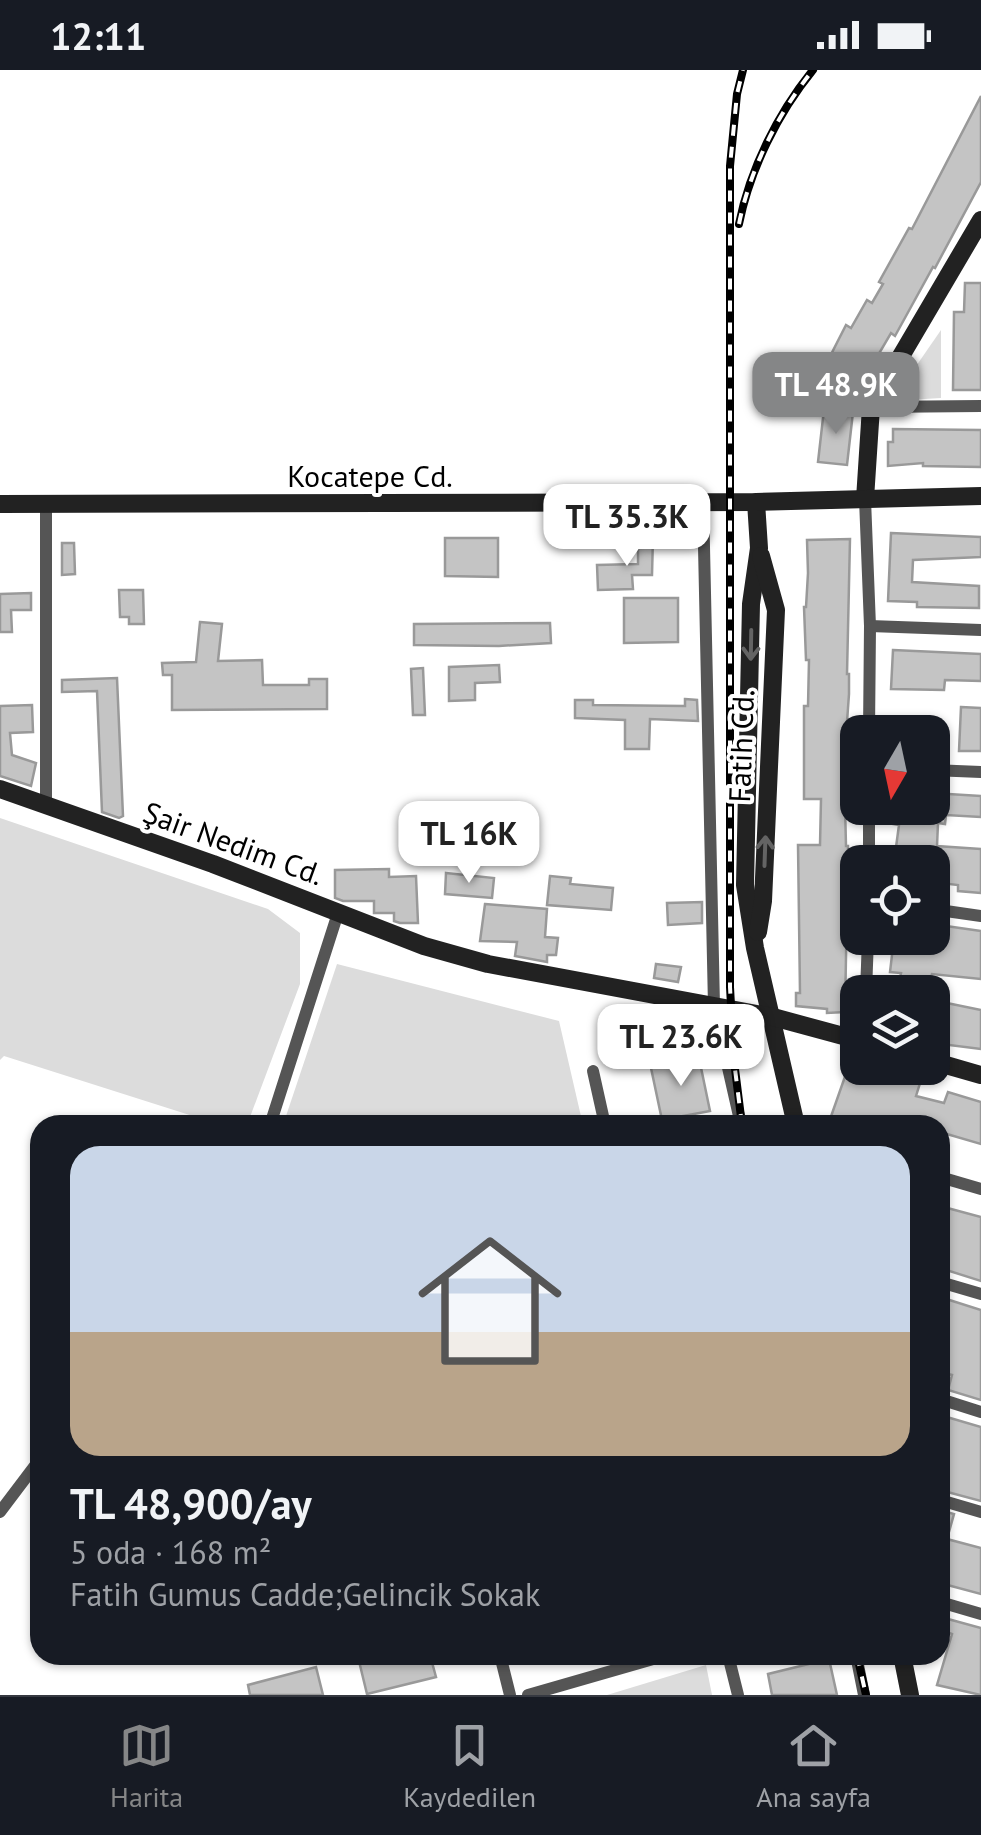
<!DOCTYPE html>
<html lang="tr">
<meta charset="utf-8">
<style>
body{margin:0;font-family:"PT Sans",sans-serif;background:#20242c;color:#f1f3f6;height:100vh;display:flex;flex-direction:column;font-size:38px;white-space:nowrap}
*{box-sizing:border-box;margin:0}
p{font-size:32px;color:#9ea1a6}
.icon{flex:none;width:55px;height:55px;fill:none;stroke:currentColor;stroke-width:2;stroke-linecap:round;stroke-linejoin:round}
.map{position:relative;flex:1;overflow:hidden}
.sheet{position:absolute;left:30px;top:1045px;width:920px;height:550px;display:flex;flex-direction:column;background:#171b24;border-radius:30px;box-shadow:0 2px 8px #0004}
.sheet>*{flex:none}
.needle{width:65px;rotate:189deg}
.buttons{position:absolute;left:840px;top:645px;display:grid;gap:20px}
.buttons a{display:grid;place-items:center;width:110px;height:110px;border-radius:20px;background:#171b24;box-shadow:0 2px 8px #0004;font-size:50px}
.price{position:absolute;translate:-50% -85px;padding:0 22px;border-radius:20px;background:#fff;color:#222;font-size:32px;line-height:65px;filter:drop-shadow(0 2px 5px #0008)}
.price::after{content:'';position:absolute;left:50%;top:60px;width:30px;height:22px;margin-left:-15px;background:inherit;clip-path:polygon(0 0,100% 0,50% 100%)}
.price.on{background:#858687;color:#fff}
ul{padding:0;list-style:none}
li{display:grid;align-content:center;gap:20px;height:530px;padding:0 40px}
li span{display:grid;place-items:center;height:310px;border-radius:30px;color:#555}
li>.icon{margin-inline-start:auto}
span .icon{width:180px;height:180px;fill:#fffc;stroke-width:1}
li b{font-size:42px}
.status{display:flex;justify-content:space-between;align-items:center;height:70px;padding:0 50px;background:#171b24;direction:ltr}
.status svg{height:28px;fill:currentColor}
.tabs{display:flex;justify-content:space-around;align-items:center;height:140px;border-top:2px solid #363941;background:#171b24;font-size:28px;color:#9ea1a6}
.tabs a{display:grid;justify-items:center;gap:5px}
.tabs .on{color:#858687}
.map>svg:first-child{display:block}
.green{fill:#dcdcdc}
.building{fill:#c4c4c4;stroke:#999;stroke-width:2.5}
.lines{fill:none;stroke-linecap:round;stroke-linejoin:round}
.street{stroke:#555;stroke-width:12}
.secondary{stroke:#222;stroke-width:18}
.rail-casing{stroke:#000;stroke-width:8}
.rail{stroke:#fff;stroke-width:4;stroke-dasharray:11;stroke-linecap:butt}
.oneway{stroke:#646464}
.labels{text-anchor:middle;stroke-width:8;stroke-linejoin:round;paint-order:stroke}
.street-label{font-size:30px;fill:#000;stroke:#fff}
</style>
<div class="status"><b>12:11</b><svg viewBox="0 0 49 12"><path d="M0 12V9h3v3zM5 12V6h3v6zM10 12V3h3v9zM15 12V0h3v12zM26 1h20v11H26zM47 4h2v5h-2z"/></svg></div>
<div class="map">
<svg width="981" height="1625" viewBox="0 0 981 1625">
<rect width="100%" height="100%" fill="#fff"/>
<!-- green -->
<g class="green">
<polygon points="941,260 941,328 892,331"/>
<polygon points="0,748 268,839 300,863 300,914 247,1055 221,1055 4,986 0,990"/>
<polygon points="337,894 559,951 583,1055 283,1055"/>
<polygon points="706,1595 712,1625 607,1625"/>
</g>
<!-- building -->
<g class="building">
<polygon points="981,26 981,112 935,198 933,197 895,266 891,263 850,333 816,314 846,255 851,258 867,230 872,233 883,214 879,212 909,158 912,159"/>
<polygon points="965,213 981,213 981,320 953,320 954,242 964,242"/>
<polygon points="824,339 853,342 847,395 818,392"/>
<polygon points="893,359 981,360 981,397 923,396 923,393 888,396 888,372 893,372"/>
<polygon points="891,463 981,467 981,487 913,490 912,512 979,516 979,538 917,537 917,532 888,531"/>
<polygon points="638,467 653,467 652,505 632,505 633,519 598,520 597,495 638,494"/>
<polygon points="445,468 498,468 498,507 445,506"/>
<polygon points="850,469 847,604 849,604 849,624 844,694 846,776 848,776 845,942 827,943 827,939 796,936 796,923 800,923 798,775 820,775 821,729 804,729 804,636 808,636 809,590 806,590 804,537 806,537 808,503 807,470"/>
<polygon points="62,473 74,473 75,504 62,505"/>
<polygon points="119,520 143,520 144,554 129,554 129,547 120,547"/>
<polygon points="31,523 31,540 11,540 12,562 0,562 0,524"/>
<polygon points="624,528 678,528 678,572 624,573"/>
<polygon points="200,552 222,554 218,591 262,590 263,615 309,615 309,609 327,609 327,639 172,640 172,605 163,605 162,593 196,592"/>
<polygon points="550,553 551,573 499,576 414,575 414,554"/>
<polygon points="893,580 981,584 981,611 945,610 944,620 891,619"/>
<polygon points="499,595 500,612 475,613 475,630 449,631 449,597"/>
<polygon points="423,598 425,645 413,645 411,599"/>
<polygon points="117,608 123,746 119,748 102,742 97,621 62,622 62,610"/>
<polygon points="685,629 697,630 698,651 650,649 649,679 625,679 625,650 575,648 575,630 593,630 593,635 685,636"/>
<polygon points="32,635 33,662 10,663 12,685 36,693 31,716 0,706 0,636"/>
<polygon points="961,637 981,638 981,681 959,681"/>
<polygon points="932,723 981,726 981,747 946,745 945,754 938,753 937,776 981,779 981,823 958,821 958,815 932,812 932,792 894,792 899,755 893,754 894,738 932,738"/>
<polygon points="389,799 389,807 416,806 418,853 400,853 394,851 394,843 374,843 374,831 343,831 335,828 335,800"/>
<polygon points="446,803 494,808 492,828 445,824"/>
<polygon points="550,806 571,808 570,814 613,818 611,840 547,835"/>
<polygon points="702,832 702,853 668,855 667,833"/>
<polygon points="485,834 547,839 545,867 558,868 556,885 547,885 547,892 515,886 517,872 480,871"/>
<polygon points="946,856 981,861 981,909 932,904 927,922 897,922 901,903 890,902 894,868 945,868"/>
<polygon points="656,894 681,897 678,912 654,908"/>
<polygon points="942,932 981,940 981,979 933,973"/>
<polygon points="699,988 710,1041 662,1050 651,998"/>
<polygon points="848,998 878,998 921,1010 916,1026 944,1033 948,1022 981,1032 981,1074 940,1062 940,1055 828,1055"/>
<polygon points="940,1136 981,1147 981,1211 940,1198"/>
<polygon points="940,1227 981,1240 981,1330 948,1320 952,1305 940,1302"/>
<polygon points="940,1345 981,1357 981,1431 940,1420"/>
<polygon points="940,1440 954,1444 947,1469 981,1478 981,1524 940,1513"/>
<polygon points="948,1549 981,1558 981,1625 937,1615 952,1564 944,1561"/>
<polygon points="368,1585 430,1585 436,1607 367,1624 358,1587"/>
<polygon points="829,1589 837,1625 772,1625 768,1604"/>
<polygon points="316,1597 323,1625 250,1625 248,1615"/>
</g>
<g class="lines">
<!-- street -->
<g class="street">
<polyline points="871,337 981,336"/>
<polyline points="865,429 870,556 869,662"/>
<polyline points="703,431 714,936 741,1055"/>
<polyline points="46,434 46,735"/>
<polyline points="870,556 981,560"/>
<polyline points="932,700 981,702"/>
<polyline points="869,738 869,792"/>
<polyline points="932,839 981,846"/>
<polyline points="866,922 868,868"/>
<polyline points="593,1001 605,1055"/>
<polyline points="270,1055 338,843"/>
<polyline points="940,1107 981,1119"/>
<polyline points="940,1212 981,1224"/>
<polyline points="940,1329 981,1342"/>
<polyline points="940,1430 981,1442"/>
<polyline points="0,1442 40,1389"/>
<polyline points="940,1532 981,1544"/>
<polyline points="500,1585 510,1625"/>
<polyline points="728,1585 738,1625"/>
<polyline points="856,1585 864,1625"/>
<polyline points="528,1625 667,1585"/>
</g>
<!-- secondary -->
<g class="secondary">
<polyline points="865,429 871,337 981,150"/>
<polyline points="756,432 759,478 751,534 745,815 755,878 796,1055"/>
<polyline points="0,434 756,432 981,426"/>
<polyline points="0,719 213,794 424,876 488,894 773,947 858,970"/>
<polyline points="758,862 763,831 776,540 761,486"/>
<polyline points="932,991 981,1005"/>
<polyline points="902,1585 910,1625"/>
</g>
<defs>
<g id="rail">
<path d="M739,154C750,99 778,43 813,0"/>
<polyline points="742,1055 734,991 730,917 730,96 737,24 743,0"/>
<polyline points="857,1585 866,1625"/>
</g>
</defs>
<!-- rail casing -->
<use href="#rail" class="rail-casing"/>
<!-- rail -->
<use href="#rail" class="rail"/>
</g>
<!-- one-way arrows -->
<defs><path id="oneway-shaft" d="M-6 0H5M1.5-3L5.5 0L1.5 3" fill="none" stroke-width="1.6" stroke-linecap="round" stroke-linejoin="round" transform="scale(2.5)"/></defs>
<g class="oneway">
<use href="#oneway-shaft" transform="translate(751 575) rotate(91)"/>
<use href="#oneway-shaft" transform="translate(765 781) rotate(-88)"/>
</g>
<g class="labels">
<!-- street labels -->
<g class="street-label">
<text x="370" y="417">Kocatepe Cd.</text>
<text transform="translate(742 676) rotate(-88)" y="10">Fatih Cd.</text>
<text transform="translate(233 774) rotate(20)" y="10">Şair Nedim Cd.</text>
</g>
</g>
</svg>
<div class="buttons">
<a><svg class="needle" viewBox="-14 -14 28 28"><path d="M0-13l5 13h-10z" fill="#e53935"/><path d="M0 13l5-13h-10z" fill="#9ea1a6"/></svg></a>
<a><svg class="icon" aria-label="locate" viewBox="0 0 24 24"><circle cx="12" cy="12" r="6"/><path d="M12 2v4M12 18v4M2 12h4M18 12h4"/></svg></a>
<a><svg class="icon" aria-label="layers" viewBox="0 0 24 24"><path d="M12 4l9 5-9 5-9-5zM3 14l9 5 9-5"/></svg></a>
</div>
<b class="price on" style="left:836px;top:367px">TL 48.9K</b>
<b class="price" style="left:627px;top:499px">TL 35.3K</b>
<b class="price" style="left:469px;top:816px">TL 16K</b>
<b class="price" style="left:681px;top:1019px">TL 23.6K</b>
<section class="sheet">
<ul>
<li><span style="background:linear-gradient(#c9d6e8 60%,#b9a48a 0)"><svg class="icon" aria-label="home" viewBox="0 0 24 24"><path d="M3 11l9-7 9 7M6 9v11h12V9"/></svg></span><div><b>TL 48,900/ay</b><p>5 oda · 168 m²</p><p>Fatih Gumus Cadde;Gelincik Sokak</p></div></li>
</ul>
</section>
</div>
<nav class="tabs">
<a class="on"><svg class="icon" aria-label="map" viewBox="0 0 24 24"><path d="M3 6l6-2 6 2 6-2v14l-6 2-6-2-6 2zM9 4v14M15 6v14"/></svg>Harita</a>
<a><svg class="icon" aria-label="saved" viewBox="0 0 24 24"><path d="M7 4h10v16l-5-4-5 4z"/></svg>Kaydedilen</a>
<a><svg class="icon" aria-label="home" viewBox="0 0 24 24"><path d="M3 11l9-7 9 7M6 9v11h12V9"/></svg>Ana sayfa</a>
</nav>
